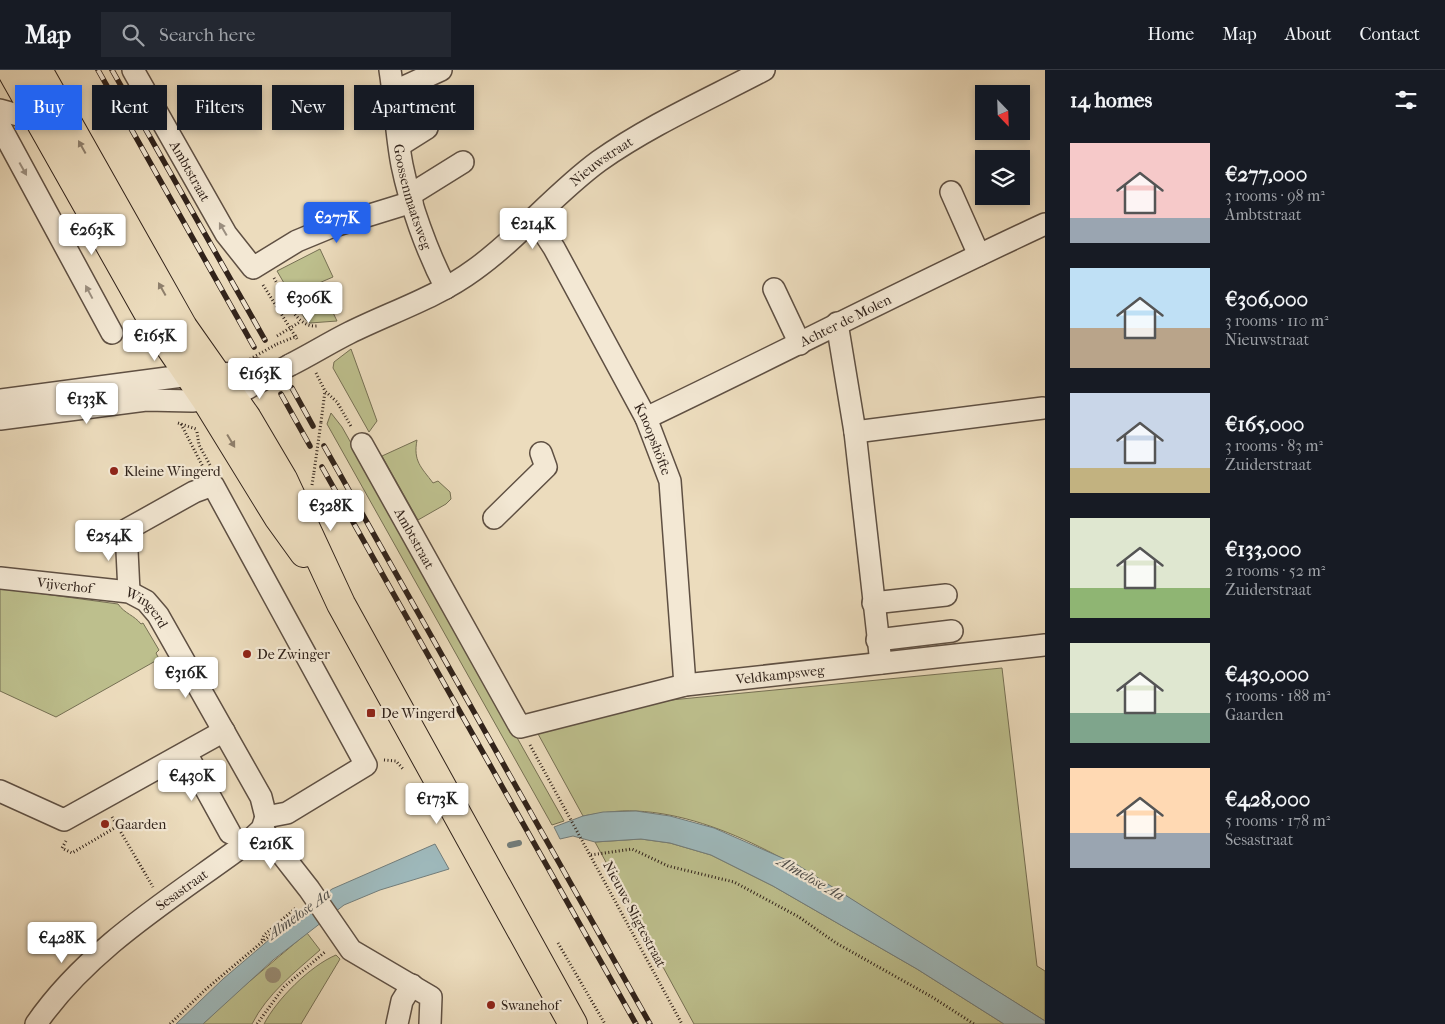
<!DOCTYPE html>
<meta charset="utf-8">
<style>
body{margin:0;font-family:"IM FELL French Canon",serif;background:#242831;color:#f1f3f6;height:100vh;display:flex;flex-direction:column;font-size:19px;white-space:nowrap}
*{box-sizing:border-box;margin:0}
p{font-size:16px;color:#9ea1a6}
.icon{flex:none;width:28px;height:28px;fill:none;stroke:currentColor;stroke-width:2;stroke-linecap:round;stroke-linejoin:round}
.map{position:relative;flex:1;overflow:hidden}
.drawer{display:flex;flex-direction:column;background:#171b24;width:400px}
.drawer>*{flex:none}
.guide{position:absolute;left:15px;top:15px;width:475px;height:45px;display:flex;gap:10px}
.needle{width:32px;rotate:157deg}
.buttons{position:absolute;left:975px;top:15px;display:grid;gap:10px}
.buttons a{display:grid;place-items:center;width:55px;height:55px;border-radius:0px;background:#171b24;box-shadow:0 2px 8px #0003;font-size:25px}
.price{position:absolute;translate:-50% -42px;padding:0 11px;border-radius:5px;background:#fff;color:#222;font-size:16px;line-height:32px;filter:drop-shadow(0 1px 2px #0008)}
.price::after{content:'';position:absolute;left:50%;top:30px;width:15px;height:11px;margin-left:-8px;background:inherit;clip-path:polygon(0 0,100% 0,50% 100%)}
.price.active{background:#2563eb;color:#fff}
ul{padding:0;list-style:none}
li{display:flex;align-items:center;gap:15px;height:125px;padding:0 25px}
li span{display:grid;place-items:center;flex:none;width:140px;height:100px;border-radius:0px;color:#555}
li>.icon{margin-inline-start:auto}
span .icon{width:60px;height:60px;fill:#fffc;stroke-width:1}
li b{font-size:21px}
h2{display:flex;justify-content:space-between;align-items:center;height:60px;padding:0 25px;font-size:21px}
.tag{padding:0 18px;border-radius:0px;background:#171b24;box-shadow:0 2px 8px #0003;font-size:18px;line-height:45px}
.tag.active{background:#2563eb;color:#fff}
header{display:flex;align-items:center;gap:30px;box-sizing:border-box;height:70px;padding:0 25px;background:#171b24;border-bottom:1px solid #363941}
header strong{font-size:24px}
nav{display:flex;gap:28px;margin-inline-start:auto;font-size:18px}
.search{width:350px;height:45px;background:#242831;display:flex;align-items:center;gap:12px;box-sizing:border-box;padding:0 18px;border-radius:0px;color:#9ea1a6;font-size:19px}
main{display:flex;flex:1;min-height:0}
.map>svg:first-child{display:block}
.green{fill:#bdbf8d;stroke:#767054}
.water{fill:#9eb9bc;stroke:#727d7b}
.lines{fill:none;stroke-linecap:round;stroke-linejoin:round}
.stream{stroke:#727d7b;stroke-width:6}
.minor-casing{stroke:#5f5043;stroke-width:24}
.major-casing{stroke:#30221a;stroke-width:30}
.path{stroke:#30221a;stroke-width:3;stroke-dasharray:1 2.5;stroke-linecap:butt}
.minor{stroke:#f3e8d4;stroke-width:21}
.major{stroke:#ecdcbd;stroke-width:28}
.rail-casing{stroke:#30221a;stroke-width:5.5}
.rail{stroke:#f3e8d4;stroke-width:4;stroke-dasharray:11;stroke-linecap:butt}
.minor-bridge-casing{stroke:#5f5043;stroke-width:24;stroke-linecap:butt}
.path-bridge{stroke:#30221a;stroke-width:3;stroke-dasharray:1 2.5;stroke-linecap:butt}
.minor-bridge{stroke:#f3e8d4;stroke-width:21}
.tree{fill:#988b73}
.oneway{fill:#8e7f6c}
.oneway2{fill:#9b8f80}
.poi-dot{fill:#8f2418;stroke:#f3e8d4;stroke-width:2}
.labels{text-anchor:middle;stroke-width:4.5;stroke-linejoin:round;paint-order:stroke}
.street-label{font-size:14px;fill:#30221a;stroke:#f3e8d4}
.poi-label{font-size:14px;fill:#30221a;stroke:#f3e8d4;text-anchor:start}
.water-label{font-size:15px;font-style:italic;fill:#514f4b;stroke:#f3e8d4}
</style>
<header>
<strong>Map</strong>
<div class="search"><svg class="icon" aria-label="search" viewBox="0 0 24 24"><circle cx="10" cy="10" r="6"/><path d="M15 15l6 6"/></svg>Search here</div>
<nav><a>Home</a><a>Map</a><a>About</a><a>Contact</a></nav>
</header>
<main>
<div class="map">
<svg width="1045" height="954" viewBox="0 0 1045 954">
<rect width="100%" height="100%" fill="#ecdcbd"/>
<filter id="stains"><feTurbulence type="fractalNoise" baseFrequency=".004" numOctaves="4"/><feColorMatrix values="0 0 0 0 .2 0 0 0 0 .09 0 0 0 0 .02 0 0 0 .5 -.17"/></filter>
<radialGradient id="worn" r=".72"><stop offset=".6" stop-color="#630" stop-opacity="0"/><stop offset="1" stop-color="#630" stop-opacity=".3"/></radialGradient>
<!-- green -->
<g class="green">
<polygon points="320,179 333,207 319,213 337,251 310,253 305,249 277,201"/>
<polygon points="351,279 377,351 369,362 333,298 334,292"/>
<polygon points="331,343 342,357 564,751 552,755 327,354"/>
<path d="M417,370C413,391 421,397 433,413L438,411L450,422L451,429L446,434L418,450L382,386Z"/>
<path d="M0,518L118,534C125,544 134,545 141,554L143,553L159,580L156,583L159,589L56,647L0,621Z"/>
<path d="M1002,598L1037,896L1045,901V951C992,918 940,885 887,852C814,806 725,745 636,741C618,740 601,743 583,746L537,662L671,630Z"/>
<polygon points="641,769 670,773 711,785 773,816 917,899 1004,954 694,954 595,772"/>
<path d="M307,863L320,880C295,902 267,924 252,954H203L231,927Z"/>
<path d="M336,885L340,889L301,954H264C277,929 310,896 336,885Z"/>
</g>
<!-- water -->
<g class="water">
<polygon points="636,741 670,746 714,758 796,794 1045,951 1045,954 1004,954 917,899 773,816 711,785 670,773 641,769 595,772 573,766 560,769 554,757 583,746 603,742"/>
<polygon points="435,774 449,799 380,820 344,835 273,890 203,954 176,954 223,909 304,840 332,819"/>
</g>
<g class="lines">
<!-- stream -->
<polyline class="stream" points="510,775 519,773"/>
<defs>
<g id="minor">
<path id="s1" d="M133,0L226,164L253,198L297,171L331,157L412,132"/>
<path id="s2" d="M390,0C395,31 396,64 402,95C410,134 427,182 446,218"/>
<polyline points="393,22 441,0"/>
<polyline points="0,40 40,51"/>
<polyline points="0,56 112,263"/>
<polyline points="400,75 427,58"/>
<polyline points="951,122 979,185"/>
<polyline points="410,125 463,92"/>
<path id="s3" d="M535,149L554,178L646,348L670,411L685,615"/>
<polyline points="774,219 800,274"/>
<polyline points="837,253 855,362 1043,338"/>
<path id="s4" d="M290,295C310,285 329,273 349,263C391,242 436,228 474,200C519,168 554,124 599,91C650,55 709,29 764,0"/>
<polyline points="0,330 190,305 242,303 256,299"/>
<path id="s5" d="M646,348C780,284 911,216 1045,154"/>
<polyline points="0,349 146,330 192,331 232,327 262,310"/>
<polyline points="855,362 881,593"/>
<path id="s6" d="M362,374L520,657L685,615L1045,575"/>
<polyline points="494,448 546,397 541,383"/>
<path id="s7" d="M0,508L129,522L146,531L158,545L261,727L266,747"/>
<polyline points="129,522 126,460 194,422 213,415 366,695 287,743 266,747"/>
<polyline points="873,533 946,525"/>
<polyline points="877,570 952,561"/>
<polyline points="186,683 230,763"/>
<polyline points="0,721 64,750 224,661"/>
<polyline points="262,759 309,819 351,880 431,927 430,954"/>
<path id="s8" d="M36,954C89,877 174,827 248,772L262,759L266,747"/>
<polyline points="397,954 402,931 412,915"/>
</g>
<g id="major">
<polyline points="11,0 155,255 206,330 278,447 304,483"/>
<polyline points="38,0 183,257 247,348 283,409 341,534 573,954"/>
</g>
</defs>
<!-- minor casing -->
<use href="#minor" class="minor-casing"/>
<!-- major casing -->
<use href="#major" class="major-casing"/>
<!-- path -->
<g class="path">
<path d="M274,208C284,225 295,258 317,256"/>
<polyline points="263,215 297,269"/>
<polyline points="277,266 300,252"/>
<polyline points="277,274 297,266"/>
<polyline points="316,303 325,321 337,332 352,358"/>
<polyline points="321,352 325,321"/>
<polyline points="178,353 196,359"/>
<polyline points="181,354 203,397"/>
<polyline points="197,362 199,375 210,395"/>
<polyline points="312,415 314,402"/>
<polyline points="530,675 682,954"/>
<polyline points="384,690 396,691 403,699"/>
<polyline points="112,747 153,817"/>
<polyline points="66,771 62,778 72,783 118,756"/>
<polyline points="591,785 632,779 668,796 734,812 799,847 836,873 932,927 974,954"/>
<polyline points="262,870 264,865 297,837"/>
<polyline points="558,873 605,954"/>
<polyline points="170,954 205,920 299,841"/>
<polyline points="257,954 284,917 326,881"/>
</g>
<!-- minor -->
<use href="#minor" class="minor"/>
<!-- major -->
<use href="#major" class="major"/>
<defs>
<g id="rail">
<polyline points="98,0 254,277"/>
<polyline points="112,0 265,270"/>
<polyline points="292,318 313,356"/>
<polyline points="281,324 310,376"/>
<polyline points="324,376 650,954"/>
<polyline points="322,397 636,954"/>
</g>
</defs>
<!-- rail casing -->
<use href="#rail" class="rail-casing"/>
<!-- rail -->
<use href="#rail" class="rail"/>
<defs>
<polyline id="minor-bridge" points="262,310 290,295"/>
</defs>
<!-- minor-bridge casing -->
<use href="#minor-bridge" class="minor-bridge-casing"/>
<!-- path-bridge -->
<g class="path-bridge">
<polyline points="250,289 277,274"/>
<polyline points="314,402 321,352"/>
</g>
<!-- minor-bridge -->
<use href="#minor-bridge" class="minor-bridge"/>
</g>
<!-- trees -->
<circle class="tree" cx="273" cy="905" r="8"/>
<!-- one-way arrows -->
<defs><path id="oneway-solid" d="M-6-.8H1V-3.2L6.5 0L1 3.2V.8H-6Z" transform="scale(1.25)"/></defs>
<g class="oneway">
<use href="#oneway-solid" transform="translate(82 77) rotate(-119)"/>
<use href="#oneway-solid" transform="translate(162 219) rotate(-119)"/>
<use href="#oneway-solid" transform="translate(231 371) rotate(59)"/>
</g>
<g class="oneway2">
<use href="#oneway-solid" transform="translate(23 99) rotate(61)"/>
<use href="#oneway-solid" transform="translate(223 159) rotate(-120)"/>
<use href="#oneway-solid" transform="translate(89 222) rotate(-118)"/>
</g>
<!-- markers -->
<g class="poi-dot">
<circle cx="114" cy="401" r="5"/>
<circle cx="247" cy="584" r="5"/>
<rect x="366" y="638" width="10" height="10" rx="2.5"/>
<circle cx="105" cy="754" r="5"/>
<circle cx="491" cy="935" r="5"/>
</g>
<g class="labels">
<!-- street labels -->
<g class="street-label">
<text dy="5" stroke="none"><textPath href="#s4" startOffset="375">Nieuwstraat</textPath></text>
<text dy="5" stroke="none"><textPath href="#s1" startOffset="116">Ambtstraat</textPath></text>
<text dy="5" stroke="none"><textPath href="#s2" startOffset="129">Goossenmaatsweg</textPath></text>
<text dy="5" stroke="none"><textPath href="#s5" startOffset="222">Achter de Molen</textPath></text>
<text dy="5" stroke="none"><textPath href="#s3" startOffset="250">Knoopshöfte</textPath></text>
<text dy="5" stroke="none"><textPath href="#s6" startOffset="108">Ambtstraat</textPath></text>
<text dy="5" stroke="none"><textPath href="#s7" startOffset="65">Vijverhof</textPath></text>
<text dy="5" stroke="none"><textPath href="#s7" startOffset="154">Wingerd</textPath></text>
<text dy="5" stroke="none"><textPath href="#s6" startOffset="590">Veldkampsweg</textPath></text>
<text dy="5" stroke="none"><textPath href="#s8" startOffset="199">Sesastraat</textPath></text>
<text transform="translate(635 844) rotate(62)" y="5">Nieuwe Sligtestraat</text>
</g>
<!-- poi labels -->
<g class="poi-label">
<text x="124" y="406">Kleine Wingerd</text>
<text x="257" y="589">De Zwinger</text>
<text x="381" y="648">De Wingerd</text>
<text x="115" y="759">Gaarden</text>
<text x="501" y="940">Swanehof</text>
</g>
<!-- water labels -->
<g class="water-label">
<text transform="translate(811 808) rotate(30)" y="5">Almelose Aa</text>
<text transform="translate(299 844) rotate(-36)" y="5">Almelose Aa</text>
</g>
</g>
<rect width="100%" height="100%" filter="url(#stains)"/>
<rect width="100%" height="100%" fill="url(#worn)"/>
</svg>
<div class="buttons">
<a><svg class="needle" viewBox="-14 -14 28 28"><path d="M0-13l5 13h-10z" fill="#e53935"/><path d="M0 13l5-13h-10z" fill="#9ea1a6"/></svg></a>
<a><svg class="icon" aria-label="layers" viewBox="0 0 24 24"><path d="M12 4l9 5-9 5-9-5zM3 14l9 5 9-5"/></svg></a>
</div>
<b class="price active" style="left:337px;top:174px">€277K</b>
<b class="price" style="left:533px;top:180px">€214K</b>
<b class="price" style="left:92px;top:186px">€263K</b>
<b class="price" style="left:309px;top:254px">€306K</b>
<b class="price" style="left:155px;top:292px">€165K</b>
<b class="price" style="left:260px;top:330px">€163K</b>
<b class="price" style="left:87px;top:355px">€133K</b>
<b class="price" style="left:331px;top:462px">€328K</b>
<b class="price" style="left:109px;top:492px">€254K</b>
<b class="price" style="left:186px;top:629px">€316K</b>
<b class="price" style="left:192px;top:732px">€430K</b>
<b class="price" style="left:437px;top:755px">€173K</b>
<b class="price" style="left:271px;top:800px">€216K</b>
<b class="price" style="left:62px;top:894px">€428K</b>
<div class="guide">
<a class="tag active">Buy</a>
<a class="tag">Rent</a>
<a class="tag">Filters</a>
<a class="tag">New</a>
<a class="tag">Apartment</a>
</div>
</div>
<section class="drawer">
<h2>14 homes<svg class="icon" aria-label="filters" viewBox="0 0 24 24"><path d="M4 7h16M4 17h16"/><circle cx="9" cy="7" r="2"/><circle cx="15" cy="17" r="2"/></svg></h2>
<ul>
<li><span style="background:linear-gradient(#f6c9c9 75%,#9aa5b1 0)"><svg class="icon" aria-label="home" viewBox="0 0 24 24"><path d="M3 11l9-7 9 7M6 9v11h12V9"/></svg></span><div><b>€277,000</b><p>3 rooms · 98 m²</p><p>Ambtstraat</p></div></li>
<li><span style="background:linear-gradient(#bfe0f5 60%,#b9a48a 0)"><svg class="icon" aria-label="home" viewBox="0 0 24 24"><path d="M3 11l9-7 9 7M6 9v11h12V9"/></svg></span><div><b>€306,000</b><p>3 rooms · 110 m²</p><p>Nieuwstraat</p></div></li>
<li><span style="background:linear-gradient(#c9d6e8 75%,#c2b280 0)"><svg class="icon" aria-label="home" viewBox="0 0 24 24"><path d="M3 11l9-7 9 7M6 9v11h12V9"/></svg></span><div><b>€165,000</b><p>3 rooms · 83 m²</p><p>Zuiderstraat</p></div></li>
<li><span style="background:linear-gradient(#dfe7d0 70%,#8fb573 0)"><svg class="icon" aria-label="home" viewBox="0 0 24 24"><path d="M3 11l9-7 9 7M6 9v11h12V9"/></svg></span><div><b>€133,000</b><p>2 rooms · 52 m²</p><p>Zuiderstraat</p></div></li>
<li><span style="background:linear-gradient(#dfe7d0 70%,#7fa58c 0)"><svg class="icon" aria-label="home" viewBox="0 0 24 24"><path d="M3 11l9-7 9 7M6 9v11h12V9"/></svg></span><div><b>€430,000</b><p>5 rooms · 188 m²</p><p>Gaarden</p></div></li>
<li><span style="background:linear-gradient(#ffd9b3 65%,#9aa5b1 0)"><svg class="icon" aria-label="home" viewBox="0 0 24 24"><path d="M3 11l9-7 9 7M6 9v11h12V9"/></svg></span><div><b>€428,000</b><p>5 rooms · 178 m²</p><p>Sesastraat</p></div></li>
</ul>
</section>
</main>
